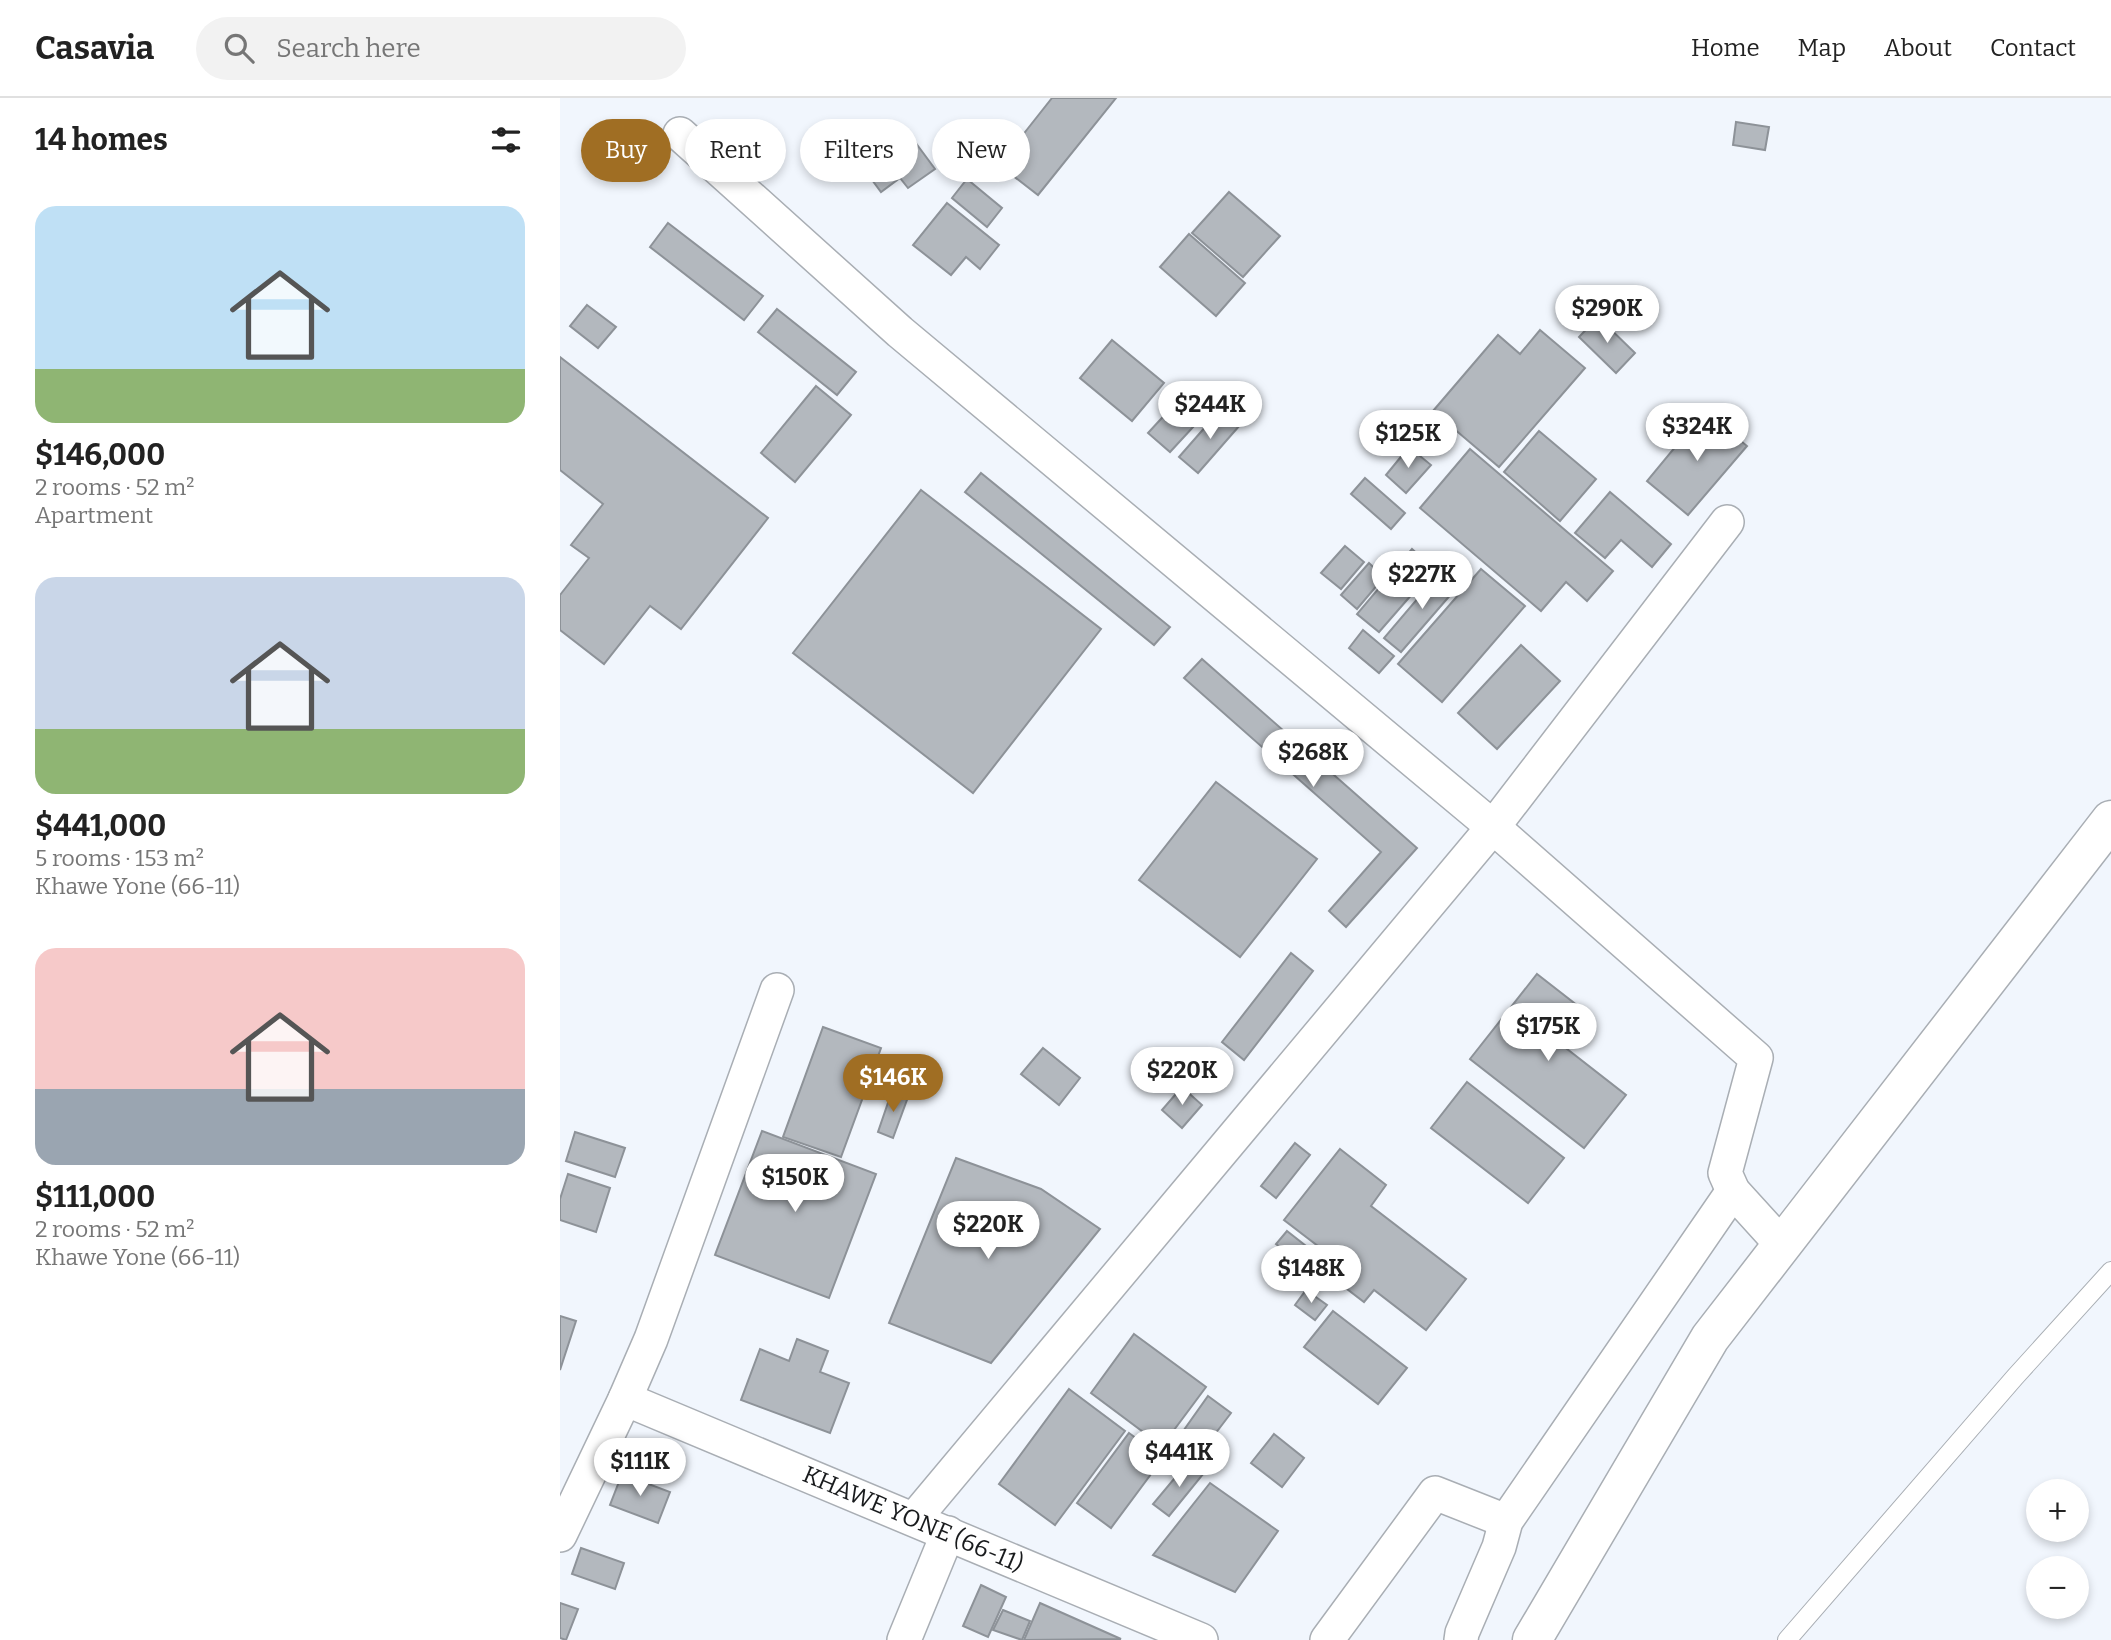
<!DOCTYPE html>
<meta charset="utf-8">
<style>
body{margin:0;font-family:Bitter,serif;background:#f2f2f2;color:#222;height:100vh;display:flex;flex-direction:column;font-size:26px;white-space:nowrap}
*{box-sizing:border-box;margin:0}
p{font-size:23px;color:#767676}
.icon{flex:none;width:38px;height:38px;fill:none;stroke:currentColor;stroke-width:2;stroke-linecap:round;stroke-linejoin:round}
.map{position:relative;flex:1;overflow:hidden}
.sheet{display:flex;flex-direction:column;background:#fff;width:560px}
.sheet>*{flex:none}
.guide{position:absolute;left:21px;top:21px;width:665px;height:63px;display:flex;gap:14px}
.buttons{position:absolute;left:1466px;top:1381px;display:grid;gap:14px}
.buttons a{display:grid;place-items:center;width:63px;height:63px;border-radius:50%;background:#fff;box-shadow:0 4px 10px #0003;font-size:35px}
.price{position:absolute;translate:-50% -60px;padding:0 16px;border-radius:24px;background:#fff;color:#222;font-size:23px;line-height:46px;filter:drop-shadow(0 2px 4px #0008)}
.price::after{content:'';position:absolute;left:50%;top:42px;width:21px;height:16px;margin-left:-10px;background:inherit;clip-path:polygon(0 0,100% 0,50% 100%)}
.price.current{background:#a06e23;color:#fff}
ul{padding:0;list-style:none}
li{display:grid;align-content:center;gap:14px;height:371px;padding:0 35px}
li span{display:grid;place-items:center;height:217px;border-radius:21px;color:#555}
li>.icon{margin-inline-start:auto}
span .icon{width:126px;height:126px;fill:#fffc;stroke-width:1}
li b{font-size:30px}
h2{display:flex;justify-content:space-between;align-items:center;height:84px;padding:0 35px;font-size:30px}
.chip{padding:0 24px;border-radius:32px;background:#fff;box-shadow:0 4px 10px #0003;font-size:24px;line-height:63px}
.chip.current{background:#a06e23;color:#fff}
header{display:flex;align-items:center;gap:42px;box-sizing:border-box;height:98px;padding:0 35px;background:#fff;border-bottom:2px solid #e0e0e0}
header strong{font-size:33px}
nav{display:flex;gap:38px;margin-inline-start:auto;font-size:24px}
.search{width:490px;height:63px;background:#f2f2f2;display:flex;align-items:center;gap:18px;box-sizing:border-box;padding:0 24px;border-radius:38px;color:#767676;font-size:26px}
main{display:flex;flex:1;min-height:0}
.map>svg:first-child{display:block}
.building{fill:#b3b8be;stroke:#8d9298;stroke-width:2}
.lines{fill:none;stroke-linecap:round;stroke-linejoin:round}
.lane-casing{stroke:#a9aeb4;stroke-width:20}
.street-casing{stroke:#a9aeb4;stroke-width:36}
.secondary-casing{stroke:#a9aeb4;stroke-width:41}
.lane{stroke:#fff;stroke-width:18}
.street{stroke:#fff;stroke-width:33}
.secondary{stroke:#fff;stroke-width:38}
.labels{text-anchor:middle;stroke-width:5;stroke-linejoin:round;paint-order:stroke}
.street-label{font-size:24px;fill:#181a1c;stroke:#fff}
</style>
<header>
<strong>Casavia</strong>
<div class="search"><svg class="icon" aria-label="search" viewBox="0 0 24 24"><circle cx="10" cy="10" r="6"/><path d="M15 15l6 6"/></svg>Search here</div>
<nav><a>Home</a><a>Map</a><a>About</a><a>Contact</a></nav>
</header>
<main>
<section class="sheet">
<h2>14 homes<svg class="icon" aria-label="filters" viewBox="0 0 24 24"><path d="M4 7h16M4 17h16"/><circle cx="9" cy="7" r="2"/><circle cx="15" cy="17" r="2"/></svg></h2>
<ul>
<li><span style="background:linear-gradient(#bfe0f5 75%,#8fb573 0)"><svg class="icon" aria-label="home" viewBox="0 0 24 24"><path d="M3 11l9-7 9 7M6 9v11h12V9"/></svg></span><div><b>$146,000</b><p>2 rooms · 52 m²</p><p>Apartment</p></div></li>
<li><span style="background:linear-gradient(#c9d6e8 70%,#8fb573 0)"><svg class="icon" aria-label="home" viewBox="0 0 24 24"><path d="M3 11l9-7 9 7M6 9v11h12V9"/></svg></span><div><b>$441,000</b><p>5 rooms · 153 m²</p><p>Khawe Yone (66-11)</p></div></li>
<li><span style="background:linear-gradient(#f6c9c9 65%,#9aa5b1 0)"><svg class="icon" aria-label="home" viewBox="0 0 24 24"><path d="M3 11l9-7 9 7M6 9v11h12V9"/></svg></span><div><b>$111,000</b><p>2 rooms · 52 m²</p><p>Khawe Yone (66-11)</p></div></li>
</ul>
</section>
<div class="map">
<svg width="1551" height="1542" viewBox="0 0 1551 1542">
<rect width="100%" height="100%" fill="#f1f6fd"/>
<!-- building -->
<g class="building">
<polygon points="492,0 556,0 478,97 439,67"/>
<polygon points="1176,24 1209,29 1205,52 1173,47"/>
<polygon points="344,29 375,71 348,90 340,80 321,94 304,71 324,57 317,48"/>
<polygon points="407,81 442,110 427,129 392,100"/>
<polygon points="669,94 720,138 683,179 632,135"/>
<polygon points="387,105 439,147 420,171 406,159 391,177 353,147"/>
<polygon points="108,125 203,198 184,222 90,149"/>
<polygon points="629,136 685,185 656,218 600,169"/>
<polygon points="27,207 56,229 38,250 10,228"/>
<polygon points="217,211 296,274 277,297 198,234"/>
<polygon points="1038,219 1075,255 1056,275 1019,239"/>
<polygon points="980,232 1025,270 939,369 873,313 938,237 960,256"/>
<polygon points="552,242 604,285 572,323 520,280"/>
<polygon points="0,259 208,420 121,531 90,508 44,566 0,532 0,497 29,460 11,447 43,406 0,372"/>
<polygon points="256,288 291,317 235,384 201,355"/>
<polygon points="625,295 646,315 610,354 588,335"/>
<polygon points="661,311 680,327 638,375 619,359"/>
<polygon points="1145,313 1187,348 1128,417 1087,383"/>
<polygon points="979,333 1036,381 1000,423 944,374"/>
<polygon points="849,349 871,367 846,395 826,377"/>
<polygon points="910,351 1053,473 1027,503 1006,484 981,513 860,410"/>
<polygon points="421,375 610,529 594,547 405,394"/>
<polygon points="805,380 845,415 831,431 791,396"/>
<polygon points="361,392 541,531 413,695 233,555"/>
<polygon points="1050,394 1111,446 1092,469 1061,442 1045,460 1015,435"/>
<polygon points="785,448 804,464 781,491 761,475"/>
<polygon points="852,451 874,471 819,534 797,516"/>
<polygon points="809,465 824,479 797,511 781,497"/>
<polygon points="921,471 965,508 882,604 838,566"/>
<polygon points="882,472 899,487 841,554 824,540"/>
<polygon points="803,532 834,558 819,575 789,550"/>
<polygon points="961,547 1000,583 937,651 898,615"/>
<polygon points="642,561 857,750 786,829 769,813 821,754 624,580"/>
<polygon points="656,684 757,761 680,859 579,782"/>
<polygon points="731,855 753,873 684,962 662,944"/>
<polygon points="977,876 1027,915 1002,947 1066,997 1024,1050 910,961"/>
<polygon points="263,929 321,950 281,1059 223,1039"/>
<polygon points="483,950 520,980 499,1007 461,976"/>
<polygon points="907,984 1004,1060 968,1105 871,1030"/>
<polygon points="622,989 642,1007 622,1030 602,1012"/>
<polygon points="332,993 348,999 333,1040 318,1034"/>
<polygon points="202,1033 316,1076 269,1200 155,1157"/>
<polygon points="15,1034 65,1050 55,1079 6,1063"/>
<polygon points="735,1045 750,1057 716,1100 701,1088"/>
<polygon points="780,1051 826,1087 811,1108 906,1181 866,1232 814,1192 804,1204 757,1168 767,1155 724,1122"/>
<polygon points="396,1060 481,1091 540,1131 431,1265 329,1225"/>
<polygon points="8,1076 50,1090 36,1134 0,1122 0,1101"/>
<polygon points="727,1133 746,1148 736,1161 716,1146"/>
<polygon points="746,1192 767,1207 755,1222 735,1207"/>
<polygon points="773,1213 847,1270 818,1306 744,1249"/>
<polygon points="0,1218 16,1223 0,1272"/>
<polygon points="574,1236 646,1289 602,1348 531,1295"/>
<polygon points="237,1241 268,1253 260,1274 289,1285 270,1335 181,1302 200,1251 229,1263"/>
<polygon points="509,1291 565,1333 495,1427 439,1386"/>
<polygon points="648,1298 671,1315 652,1340 663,1348 647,1370 614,1346"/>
<polygon points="569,1335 603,1360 551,1430 517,1405"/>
<polygon points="714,1336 744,1360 722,1389 691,1365"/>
<polygon points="629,1363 644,1375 609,1418 593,1406"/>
<polygon points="62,1376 110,1394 98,1425 50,1407"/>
<polygon points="650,1385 718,1433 675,1494 593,1457"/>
<polygon points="21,1450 64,1465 55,1491 12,1476"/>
<polygon points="421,1487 446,1499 428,1539 403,1528"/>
<polygon points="0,1505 18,1511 6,1542 0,1540"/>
<polygon points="480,1505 561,1541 464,1542"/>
<polygon points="443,1512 470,1523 462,1542 433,1532"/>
</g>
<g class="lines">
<defs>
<polyline id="lane" points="1227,1542 1455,1279 1551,1173"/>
<g id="street">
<polyline points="120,36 340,234 933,729 1196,960 1165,1075 1173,1093 1222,1147"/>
<polyline points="65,1301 641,1542"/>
<polyline points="354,1421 933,729 1167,424"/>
<polyline points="0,1437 65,1301 91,1241 217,892"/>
<polyline points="344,1542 388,1435"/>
<polyline points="767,1542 875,1395 946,1423"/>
<polyline points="901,1542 902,1535 939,1449 946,1423 1173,1093"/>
</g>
<polyline id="secondary" points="972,1542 1150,1240 1551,722"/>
</defs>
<!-- lane casing -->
<use href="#lane" class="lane-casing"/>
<!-- street casing -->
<use href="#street" class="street-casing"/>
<!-- secondary casing -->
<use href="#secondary" class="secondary-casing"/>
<!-- lane -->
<use href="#lane" class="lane"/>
<!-- street -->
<use href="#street" class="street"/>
<!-- secondary -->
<use href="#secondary" class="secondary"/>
</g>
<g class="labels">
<!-- street labels -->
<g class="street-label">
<text transform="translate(353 1421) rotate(23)" y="8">KHAWE YONE (66-11)</text>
</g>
</g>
</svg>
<div class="buttons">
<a>+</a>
<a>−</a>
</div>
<b class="price" style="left:1047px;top:247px">$290K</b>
<b class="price" style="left:650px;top:343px">$244K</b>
<b class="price" style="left:1137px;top:365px">$324K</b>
<b class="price" style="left:848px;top:372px">$125K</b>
<b class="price" style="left:862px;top:513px">$227K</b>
<b class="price" style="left:753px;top:691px">$268K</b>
<b class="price" style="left:988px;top:965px">$175K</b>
<b class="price" style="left:622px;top:1009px">$220K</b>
<b class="price current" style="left:333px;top:1016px">$146K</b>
<b class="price" style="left:235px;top:1116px">$150K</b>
<b class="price" style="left:428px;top:1163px">$220K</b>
<b class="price" style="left:751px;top:1207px">$148K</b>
<b class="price" style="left:619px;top:1391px">$441K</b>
<b class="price" style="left:80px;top:1400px">$111K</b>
<div class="guide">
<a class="chip current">Buy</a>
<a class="chip">Rent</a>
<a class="chip">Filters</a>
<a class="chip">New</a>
</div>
</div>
</main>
